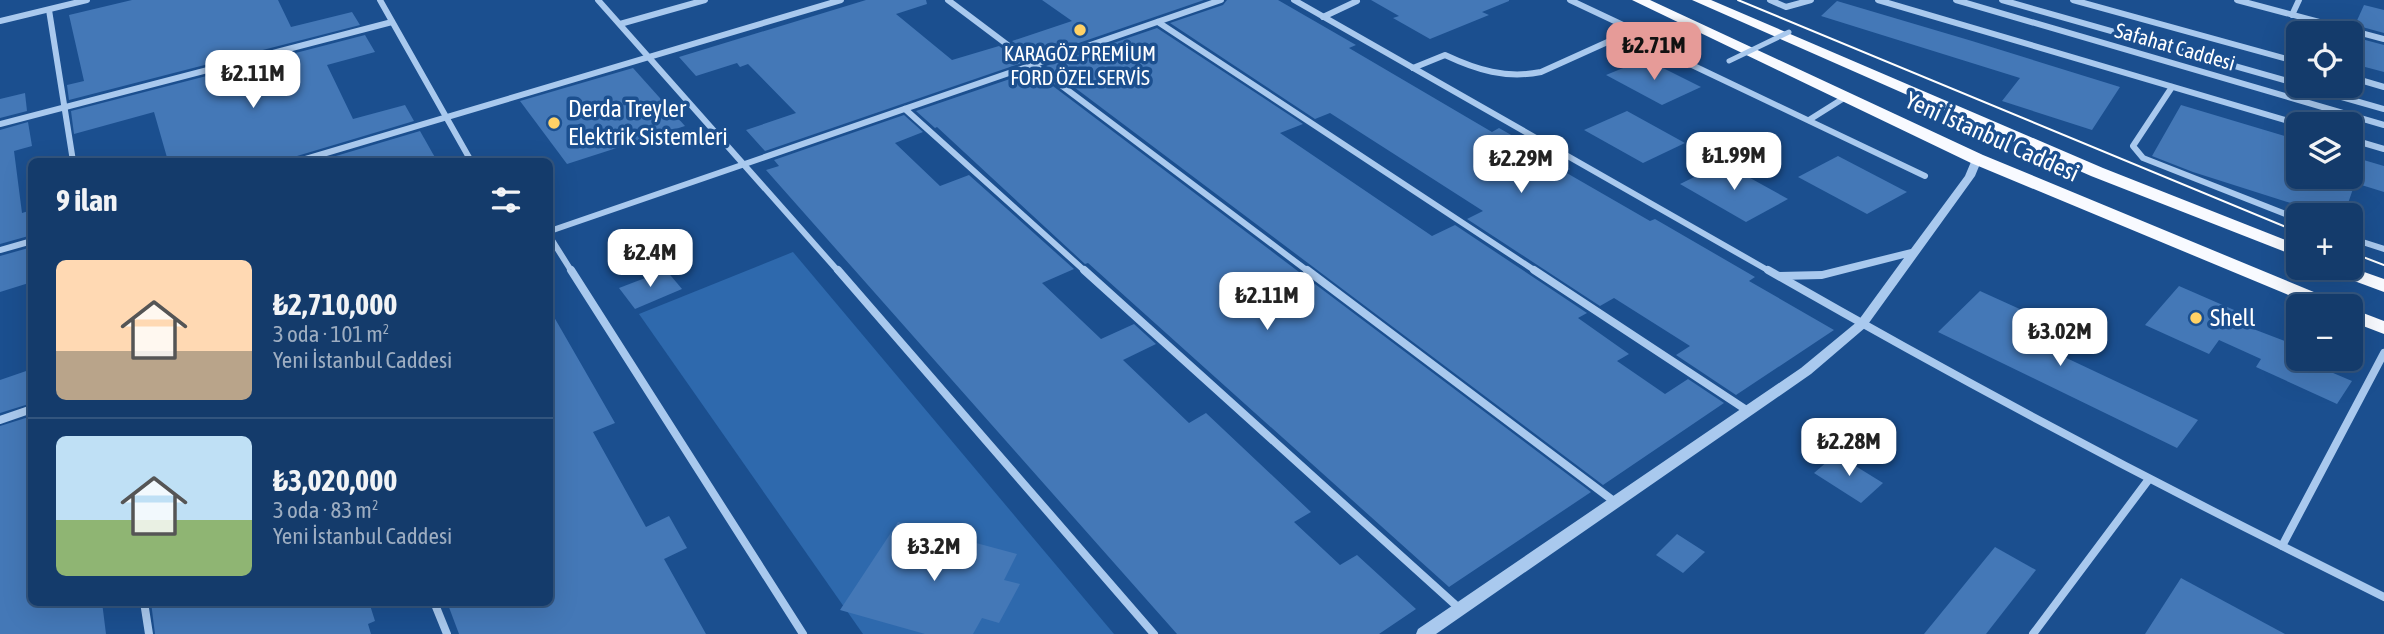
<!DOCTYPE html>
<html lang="tr">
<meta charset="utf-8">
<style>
body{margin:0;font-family:"Asap Condensed",sans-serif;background:#1d4271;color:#f1f3f6;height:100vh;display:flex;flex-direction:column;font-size:26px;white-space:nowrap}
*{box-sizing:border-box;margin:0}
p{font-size:23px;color:#9dadc1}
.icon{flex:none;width:38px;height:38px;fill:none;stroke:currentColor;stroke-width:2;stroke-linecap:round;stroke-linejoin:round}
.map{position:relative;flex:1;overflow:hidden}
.panel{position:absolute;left:28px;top:158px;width:525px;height:448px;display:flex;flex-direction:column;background:#143b6b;border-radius:10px;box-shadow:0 7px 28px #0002,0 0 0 2px #33557e}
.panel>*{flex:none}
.buttons{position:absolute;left:2286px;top:21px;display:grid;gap:14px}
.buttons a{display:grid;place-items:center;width:77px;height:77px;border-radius:10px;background:#143b6b;box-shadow:0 7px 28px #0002,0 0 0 2px #33557e;font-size:35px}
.price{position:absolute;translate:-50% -60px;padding:0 16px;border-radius:14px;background:#fff;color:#222;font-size:23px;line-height:46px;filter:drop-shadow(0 2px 4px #0008)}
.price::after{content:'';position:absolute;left:50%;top:42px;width:21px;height:16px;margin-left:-10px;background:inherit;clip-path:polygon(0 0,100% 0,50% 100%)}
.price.on{background:#e69b98;color:#111}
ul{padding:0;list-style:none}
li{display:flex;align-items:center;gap:21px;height:175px;padding:0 28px}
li+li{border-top:2px solid #33557e}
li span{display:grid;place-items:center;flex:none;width:196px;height:140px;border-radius:10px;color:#555}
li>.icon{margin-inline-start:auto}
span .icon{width:84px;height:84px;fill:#fffc;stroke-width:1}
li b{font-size:30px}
h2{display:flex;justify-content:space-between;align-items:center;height:84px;padding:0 28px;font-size:30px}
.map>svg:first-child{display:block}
.green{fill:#2e69ad}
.building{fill:#4478b7}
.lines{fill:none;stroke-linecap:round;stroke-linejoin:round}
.minor-far1{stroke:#a9c9ee;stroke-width:6}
.minor{stroke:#a9c9ee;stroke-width:8}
.tertiary{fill:#a9c9ee;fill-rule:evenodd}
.trunk{fill:#f8faff;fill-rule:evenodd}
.tram{stroke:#fff;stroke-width:2}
.pedestrian-bridge{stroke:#a9c9ee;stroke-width:5}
.poi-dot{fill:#ffd166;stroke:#1b4f8f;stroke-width:2.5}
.labels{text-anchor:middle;stroke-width:7;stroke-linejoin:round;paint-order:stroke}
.far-street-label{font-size:21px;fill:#fff;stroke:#1b4f8f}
.far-poi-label{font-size:21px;fill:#fff;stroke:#1b4f8f}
.poi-label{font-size:24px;fill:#fff;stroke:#1b4f8f;text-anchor:start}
.street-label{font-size:24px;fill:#fff;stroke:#1b4f8f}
</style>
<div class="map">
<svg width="2384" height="634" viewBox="0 0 2384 634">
<rect width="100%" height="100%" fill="#1b4f8f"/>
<!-- green -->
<polygon class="green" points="793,252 1114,634 863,634 639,314"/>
<!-- building -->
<g class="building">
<polygon points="132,0 278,0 291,27 352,12 360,25 69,100 67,85 84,81 69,15"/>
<polygon points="866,0 926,0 927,4 896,14 952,60 999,46 1022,63 765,151 746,130 796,113 748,64 740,67 737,63 696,76 679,57"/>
<polygon points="1042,0 1204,0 1035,58 1012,41 1072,21"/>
<polygon points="1227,0 1278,0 1356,45 1349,48 1492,132 1499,128 1570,169 1565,172 1650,221 1655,219 1755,277 1749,281 1834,330 1736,395 1676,355 1690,346 1614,298 1600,306 1467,219 1483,211 1330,113 1315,119 1170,23 1223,5"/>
<polygon points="1371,0 1509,0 1509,1 1482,12 1489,15 1430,39 1393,18 1399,16"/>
<polygon points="1837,1 1972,41 2120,87 2092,130 2002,101 2020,78 1821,16"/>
<polygon points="2364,5 2384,10 2384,33 2355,25"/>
<polygon points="1157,28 1303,124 1280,133 1432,236 1455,225 1587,313 1578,318 1629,354 1617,361 1665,394 1688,379 1724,403 1603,485 1046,66"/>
<polygon points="365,35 375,52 327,65 353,119 405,105 414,121 297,156 293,161 168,161 154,112 74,134 71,111"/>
<polygon points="2350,36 2384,45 2384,72 2350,63"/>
<polygon points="1645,59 1701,87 1662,105 1606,75"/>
<polygon points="633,68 685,126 567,164 520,101"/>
<polygon points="1033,71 1303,275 1591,492 1449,587 1088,263 1085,264 937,127 935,128 916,111"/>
<polygon points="25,93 27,111 0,118 0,99"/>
<polygon points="2181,105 2298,140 2298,177 2350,177 2350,156 2384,166 2384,192 2355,183 2344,215 2328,215 2193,172 2152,156"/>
<polygon points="1627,111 1685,143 1643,163 1584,130"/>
<polygon points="904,115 923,132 895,143 940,186 969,175 1074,269 1042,283 1101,339 1134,324 1156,344 1123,360 1189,423 1206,413 1311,512 1294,522 1340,565 1357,555 1416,609 1379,634 1177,634 766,170 779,166 774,160"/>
<polygon points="28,122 32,146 14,151 22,213 32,210 32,235 0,244 0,130"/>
<polygon points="420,131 437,161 319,161"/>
<polygon points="1838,156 1907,192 1867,214 1798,177"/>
<polygon points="1723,163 1788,199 1746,222 1680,184"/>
<polygon points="32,247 32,282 0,292 0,256"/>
<polygon points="666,270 682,289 635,309 619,288"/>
<polygon points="2179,286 2241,313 2235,322 2298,346 2298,359 2325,359 2319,367 2352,381 2337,404 2256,367 2261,359 2219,340 2209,354 2145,325"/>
<polygon points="1980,291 2042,319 2024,338 2198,420 2177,448 1938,332"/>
<polygon points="550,310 615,423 593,432 646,527 669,516 687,548 664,559 706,634 459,634 447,602 550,602"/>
<polygon points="32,369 32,403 0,413 0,380"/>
<polygon points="32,416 32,602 102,602 106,634 0,634 0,426"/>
<polygon points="1836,454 1883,483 1861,503 1814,473"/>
<polygon points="898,522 1017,554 1004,580 1020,584 999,623 982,618 973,634 925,634 840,610"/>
<polygon points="1677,534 1705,552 1683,573 1656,555"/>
<polygon points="1995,547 2036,570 1986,634 1924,634"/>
<polygon points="2181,578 2285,634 2145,634"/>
<polygon points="151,602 369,602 375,621 368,624 371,634 155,634"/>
</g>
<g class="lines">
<!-- minor-far1 -->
<g class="minor-far1">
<polyline points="380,0 471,161"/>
<polyline points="598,0 839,272"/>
<polyline points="948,0 1309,272"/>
<polyline points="1294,0 1771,272"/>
<polyline points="1770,0 1786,7 1811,0"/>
<polyline points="1878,0 2299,124"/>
<polyline points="1956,0 2384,125"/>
<polyline points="2002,0 2298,84"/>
<polyline points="2073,0 2298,62"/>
<polyline points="2237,0 2384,39"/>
<polyline points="49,10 73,161"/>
<polyline points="2292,15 2299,0"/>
<polyline points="1323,17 1357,1 1355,0"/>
<polyline points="0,21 87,0"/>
<polyline points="1158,22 1537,272"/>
<polyline points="620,24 705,0"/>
<polyline points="2315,33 2319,22"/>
<polyline points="1652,46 1925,176"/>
<path d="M1413,68L1445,55C1477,70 1506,79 1541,72L1623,35V25L1570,0"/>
<polyline points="2350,77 2384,87"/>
<polyline points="2303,86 2384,109"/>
<polyline points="2172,87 2133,146 2143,158 2298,219"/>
<polyline points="905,109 1086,272"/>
<polyline points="1809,120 1844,98"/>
<polyline points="0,124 392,22"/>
<polyline points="2350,139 2384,149"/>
<polyline points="299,161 841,0"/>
<polyline points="550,231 1221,0"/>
<polyline points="550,237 572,272"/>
<polyline points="2350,238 2384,249"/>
<polyline points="0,250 32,241"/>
</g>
<!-- minor -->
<g class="minor">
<polyline points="571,270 803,634"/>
<polyline points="838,270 1154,634"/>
<polyline points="1084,270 1460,609"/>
<polyline points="1307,270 1615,502"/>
<polyline points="1534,270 1748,411"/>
<path d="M1768,270C1937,367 2108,459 2282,546"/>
<polyline points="2384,353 2282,546 2384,597"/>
<polyline points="0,420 32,409"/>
<polyline points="144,602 149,634"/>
<polyline points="434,602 447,634"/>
<polyline points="2033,634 2149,479"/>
</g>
<!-- tertiary -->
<polygon class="tertiary" points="1977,156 1982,159 1975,176 1866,327 1811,374 1436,634 1416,634 1418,629 1801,368 1858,321 1904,258 1822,279 1779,280 1773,276 1779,272 1822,271 1911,249 1965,176 1973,157"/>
<!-- trunk -->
<g class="trunk">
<polygon points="1632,0 1650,0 1983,155 2338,302 2341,306 2315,306 1971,163"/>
<polygon points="1692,0 1711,0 2103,168 2298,245 2298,257 2091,176"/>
<polygon points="2350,267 2384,279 2384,292 2330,272 2328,268"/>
<polygon points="2350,308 2384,321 2384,334 2350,321"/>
</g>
<!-- tram -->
<g class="tram">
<polyline points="1738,0 2298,232"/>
<polyline points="2350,252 2384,265"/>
</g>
<!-- pedestrian-bridge -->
<polyline class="pedestrian-bridge" points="1729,61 1789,32"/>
</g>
<!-- markers -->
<g class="poi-dot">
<circle cx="1080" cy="30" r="7"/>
<circle cx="554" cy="123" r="7"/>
<circle cx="2196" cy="318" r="7"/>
</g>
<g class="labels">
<!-- far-street labels -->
<g class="far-street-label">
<text transform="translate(2175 47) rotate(16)" y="7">Safahat Caddesi</text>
</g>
<!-- far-poi labels -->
<g class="far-poi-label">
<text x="1080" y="61">KARAGÖZ PREMİUM<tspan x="1080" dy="24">FORD ÖZEL SERVİS</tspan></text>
</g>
<!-- poi labels -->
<g class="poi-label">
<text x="568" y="117">Derda Treyler<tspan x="568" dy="28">Elektrik Sistemleri</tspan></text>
<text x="2210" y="326">Shell</text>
</g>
<!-- street labels -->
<g class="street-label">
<text transform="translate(1992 137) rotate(24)" y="8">Yeni İstanbul Caddesi</text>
</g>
</g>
</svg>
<div class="buttons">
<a><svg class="icon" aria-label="locate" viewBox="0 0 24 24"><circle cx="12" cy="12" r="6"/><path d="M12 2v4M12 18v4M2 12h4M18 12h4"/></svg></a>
<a><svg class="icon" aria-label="layers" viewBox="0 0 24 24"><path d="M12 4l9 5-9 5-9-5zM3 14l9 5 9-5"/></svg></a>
<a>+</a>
<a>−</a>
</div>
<b class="price on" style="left:1654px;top:82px">₺2.71M</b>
<b class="price" style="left:253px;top:110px">₺2.11M</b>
<b class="price" style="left:1734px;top:192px">₺1.99M</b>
<b class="price" style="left:1521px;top:195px">₺2.29M</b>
<b class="price" style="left:650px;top:289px">₺2.4M</b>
<b class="price" style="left:1267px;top:332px">₺2.11M</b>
<b class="price" style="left:2060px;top:368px">₺3.02M</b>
<b class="price" style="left:1849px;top:478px">₺2.28M</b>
<b class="price" style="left:934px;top:583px">₺3.2M</b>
<section class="panel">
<h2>9 ilan<svg class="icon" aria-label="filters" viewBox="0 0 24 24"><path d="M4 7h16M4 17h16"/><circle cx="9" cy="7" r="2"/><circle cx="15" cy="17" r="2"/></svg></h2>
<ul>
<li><span style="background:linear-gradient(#ffd9b3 65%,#b9a48a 0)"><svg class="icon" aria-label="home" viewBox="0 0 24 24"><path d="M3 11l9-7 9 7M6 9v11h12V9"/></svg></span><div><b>₺2,710,000</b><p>3 oda · 101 m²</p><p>Yeni İstanbul Caddesi</p></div></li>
<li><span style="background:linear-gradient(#bfe0f5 60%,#8fb573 0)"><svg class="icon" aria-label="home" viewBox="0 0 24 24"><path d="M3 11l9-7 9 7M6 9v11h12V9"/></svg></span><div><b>₺3,020,000</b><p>3 oda · 83 m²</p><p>Yeni İstanbul Caddesi</p></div></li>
</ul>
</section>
</div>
